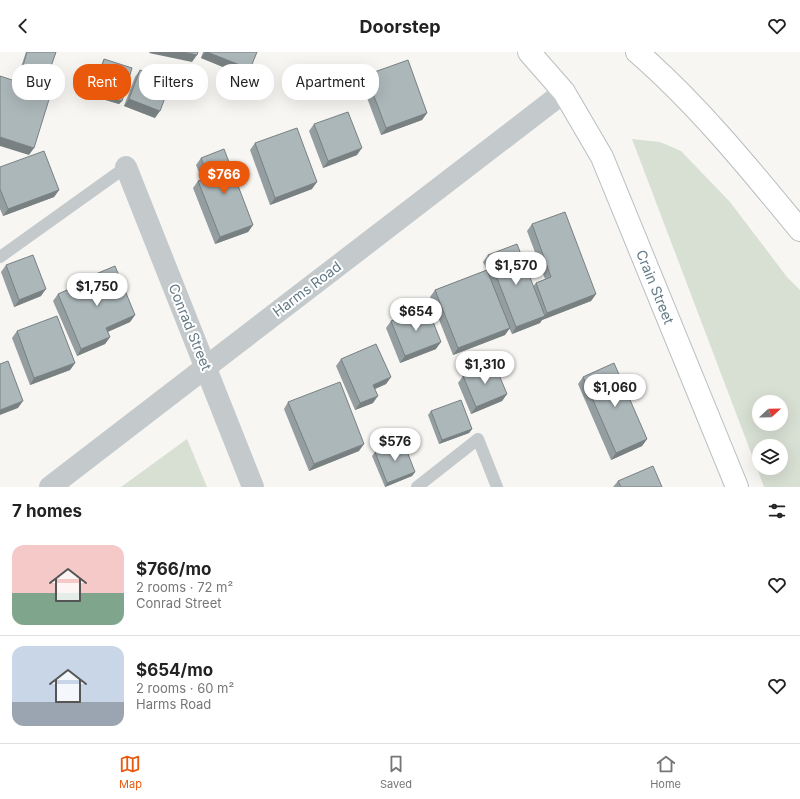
<!DOCTYPE html>
<meta charset="utf-8">
<style>
body{margin:0;font-family:Inter,sans-serif;background:#f6f6f6;color:#222;height:100vh;display:flex;flex-direction:column;font-size:15px;white-space:nowrap}
*{box-sizing:border-box;margin:0}
p{font-size:13px;color:#767676}
.icon{flex:none;width:22px;height:22px;fill:none;stroke:currentColor;stroke-width:2;stroke-linecap:round;stroke-linejoin:round}
.map{position:relative;height:435px;overflow:hidden}
.side{display:flex;flex-direction:column;background:#fff;flex:1}
.side>*{flex:none}
.banner{position:absolute;left:12px;top:12px;width:400px;height:36px;display:flex;gap:8px}
.needle{width:26px;rotate:68deg}
.buttons{position:absolute;left:752px;top:343px;display:grid;gap:8px}
.buttons a{display:grid;place-items:center;width:36px;height:36px;border-radius:50%;background:#fff;box-shadow:0 4px 16px #0002;font-size:20px}
.price{position:absolute;translate:-50% -34px;padding:0 9px;border-radius:14px;background:#fff;color:#222;font-size:13px;line-height:26px;filter:drop-shadow(0 1px 2px #0008)}
.price::after{content:'';position:absolute;left:50%;top:24px;width:12px;height:9px;margin-left:-6px;background:inherit;clip-path:polygon(0 0,100% 0,50% 100%)}
.price.on{background:#ea580c;color:#fff}
ul{padding:0;list-style:none}
li{display:flex;align-items:center;gap:12px;height:100px;padding:0 12px}
li+li{border-top:1px solid #e0e0e0}
li span{display:grid;place-items:center;flex:none;width:112px;height:80px;border-radius:12px;color:#555}
li>.icon{margin-inline-start:auto}
span .icon{width:48px;height:48px;fill:#fffc;stroke-width:1}
li b{font-size:17px}
h2{display:flex;justify-content:space-between;align-items:center;height:48px;padding:0 12px;font-size:17px}
.pill{padding:0 14px;border-radius:16px;background:#fff;box-shadow:0 4px 16px #0002;font-size:14px;line-height:36px}
.pill.on{background:#ea580c;color:#fff}
header{display:flex;justify-content:space-between;align-items:center;height:52px;padding:0 12px;background:#fff;font-size:18px;font-weight:700}
.dock{display:flex;justify-content:space-around;align-items:center;height:56px;border-top:1px solid #e0e0e0;background:#fff;font-size:11px;color:#767676}
.dock a{display:grid;justify-items:center;gap:2px}
.dock .on{color:#ea580c}
.map>svg:first-child{display:block}
.green{fill:#d8dfd3;fill-rule:evenodd}
.lines{fill:none;stroke-linecap:round;stroke-linejoin:round}
.secondary-casing{stroke:#b8bec2;stroke-width:24}
.highway-casing{stroke:#b8bcbf;stroke-width:24}
.lane{stroke:#c4c9cb;stroke-width:12}
.street{stroke:#c4c9cb;stroke-width:22}
.secondary{stroke:#fff;stroke-width:22}
.highway{stroke:#fff;stroke-width:22}
.wall{fill:#949da0}
.shaded-wall{fill:#788082}
.building{fill:#acb7ba;stroke:#788082}
.labels{text-anchor:middle;stroke-width:4;stroke-linejoin:round;paint-order:stroke}
.street-label{font-size:14px;fill:#637a86;stroke:#fff}
</style>
<header><svg class="icon" aria-label="back" viewBox="0 0 24 24"><path d="M15 5l-7 7 7 7"/></svg>Doorstep<svg class="icon" aria-label="heart" viewBox="0 0 24 24"><path d="M12 20l-8-8c-3-5 5-10 8-4 3-6 11-1 8 4z"/></svg></header>
<div class="map">
<svg width="800" height="435" viewBox="0 0 800 435">
<rect width="100%" height="100%" fill="#f7f6f3"/>
<!-- green -->
<g class="green">
<path d="M632,87L660,90L681,99L730,150L787,225L800,238V435H764ZM759,350H781V372H759ZM759,394H781V416H759Z"/>
<polygon points="187,387 207,435 121,435"/>
</g>
<g class="lines">
<defs>
<polyline id="secondary" points="529,0 564,40 602,105 737,435"/>
<path id="highway" d="M637,0C698,53 749,116 800,178"/>
</defs>
<!-- secondary casing -->
<use href="#secondary" class="secondary-casing"/>
<!-- highway casing -->
<use href="#highway" class="highway-casing"/>
<!-- lane -->
<g class="lane">
<polyline points="0,205 126,115"/>
<polyline points="417,435 478,387 497,435"/>
</g>
<!-- street -->
<g class="street">
<polyline points="126,115 253,435"/>
<polyline points="50,435 564,40"/>
</g>
<!-- secondary -->
<use href="#secondary" class="secondary"/>
<!-- highway -->
<use href="#highway" class="highway"/>
</g>
<!-- wall -->
<g class="wall">
<polygon points="26,0 56,0 48,23 45,27 20,18"/>
<polygon points="203,0 257,0 250,17 245,24 201,6"/>
<polygon points="104,7 122,49 119,52 92,44 102,11"/>
<polygon points="140,18 155,66 124,54 135,25"/>
<polygon points="366,23 427,61 422,68 381,83 361,30"/>
<polygon points="314,72 357,103 323,116 309,79"/>
<polygon points="255,91 312,137 270,153 250,98"/>
<polygon points="201,106 253,173 248,180 215,192 193,136 198,129 202,128 196,113"/>
<polygon points="0,115 59,138 54,145 3,164 0,157"/>
<polygon points="532,172 596,242 591,249 542,268 540,271 512,282 509,276 505,283 453,303 430,245 435,238 487,218 483,210 488,203 533,234 536,231 545,227 527,179"/>
<polygon points="6,213 41,244 14,255 1,220"/>
<polygon points="91,224 135,263 130,270 107,280 110,285 105,292 77,304 53,249 58,242 87,229"/>
<polygon points="391,269 436,297 400,311 386,276"/>
<polygon points="17,279 75,311 70,318 30,333 12,286"/>
<polygon points="341,307 391,325 386,332 375,337 373,351 355,358 336,314"/>
<polygon points="463,324 507,342 502,349 471,362 458,331"/>
<polygon points="583,325 647,387 642,394 611,408 578,332"/>
<polygon points="288,350 359,399 309,419 284,357"/>
<polygon points="431,359 472,377 469,381 439,392 428,363"/>
<polygon points="375,400 415,420 412,424 385,435 372,404"/>
<polygon points="618,429 662,435 613,435"/>
</g>
<!-- shaded-wall -->
<g class="shaded-wall">
<polygon points="150,0 183,0 197,3 192,10 149,1"/>
<polygon points="205,0 207,0 250,17 245,24 201,6"/>
<polygon points="23,14 48,23 45,27 20,18"/>
<polygon points="94,40 122,49 119,52 92,44"/>
<polygon points="129,47 160,59 155,66 124,54"/>
<polygon points="427,61 422,68 381,83 386,76"/>
<polygon points="0,85 34,96 29,103 0,94"/>
<polygon points="362,96 357,103 323,116 328,109"/>
<polygon points="317,130 312,137 270,153 275,146"/>
<polygon points="59,138 54,145 3,164 8,157"/>
<polygon points="253,173 248,180 215,192 220,185"/>
<polygon points="46,237 41,244 14,255 19,248"/>
<polygon points="596,242 591,249 542,268 540,271 512,282 516,275 544,264 547,261"/>
<polygon points="135,263 130,270 101,283 106,276"/>
<polygon points="510,276 505,283 453,303 458,296"/>
<polygon points="110,285 105,292 77,304 81,297"/>
<polygon points="441,290 436,297 400,311 405,304"/>
<polygon points="75,311 70,318 30,333 34,326"/>
<polygon points="391,325 386,332 368,340 373,333"/>
<polygon points="507,342 502,349 471,362 476,355"/>
<polygon points="378,344 373,351 355,358 360,351"/>
<polygon points="23,349 18,356 0,363 0,358"/>
<polygon points="472,377 469,381 439,392 442,388"/>
<polygon points="647,387 642,394 611,408 616,401"/>
<polygon points="364,392 359,399 309,419 314,412"/>
<polygon points="415,420 412,424 385,435 387,431"/>
</g>
<!-- building -->
<g class="building">
<polygon points="27,0 56,0 48,23 23,14"/>
<polygon points="183,0 198,0 197,3"/>
<polygon points="207,0 257,0 250,17"/>
<polygon points="104,7 132,16 122,49 94,40"/>
<polygon points="408,8 427,61 386,76 366,23"/>
<polygon points="140,18 171,30 160,59 129,47"/>
<polygon points="0,24 51,41 34,96 0,85"/>
<polygon points="348,60 362,96 328,109 314,72"/>
<polygon points="297,76 317,130 275,146 255,91"/>
<polygon points="224,97 253,173 220,185 198,129 209,126 201,106"/>
<polygon points="44,99 59,138 8,157 0,137 0,115"/>
<polygon points="565,160 596,242 547,261 536,231 551,225 532,172"/>
<polygon points="517,192 545,264 516,275 488,203"/>
<polygon points="33,203 46,237 19,248 6,213"/>
<polygon points="115,214 135,263 106,276 110,285 81,297 58,242 92,227 91,224"/>
<polygon points="487,218 510,276 458,296 435,238"/>
<polygon points="427,255 441,290 405,304 391,269"/>
<polygon points="57,264 75,311 34,326 17,279"/>
<polygon points="376,292 391,325 373,333 378,344 360,351 341,307"/>
<polygon points="8,309 23,349 0,358 0,312"/>
<polygon points="494,311 507,342 476,355 463,324"/>
<polygon points="614,311 647,387 616,401 583,325"/>
<polygon points="340,330 364,392 314,412 288,350"/>
<polygon points="461,348 472,377 442,388 431,359"/>
<polygon points="403,389 415,420 387,431 375,400"/>
<polygon points="653,414 662,435 621,435 618,429"/>
</g>
<g class="labels">
<!-- street labels -->
<g class="street-label">
<text transform="translate(655 235) rotate(68)" y="5">Crain Street</text>
<text transform="translate(307 237) rotate(-37)" y="5">Harms Road</text>
<text transform="translate(190 275) rotate(68)" y="5">Conrad Street</text>
</g>
</g>
</svg>
<div class="buttons">
<a><svg class="needle" viewBox="-14 -14 28 28"><path d="M0-13l5 13h-10z" fill="#e53935"/><path d="M0 13l5-13h-10z" fill="#767676"/></svg></a>
<a><svg class="icon" aria-label="layers" viewBox="0 0 24 24"><path d="M12 4l9 5-9 5-9-5zM3 14l9 5 9-5"/></svg></a>
</div>
<b class="price on" style="left:224px;top:143px">$766</b>
<b class="price" style="left:516px;top:234px">$1,570</b>
<b class="price" style="left:97px;top:255px">$1,750</b>
<b class="price" style="left:416px;top:280px">$654</b>
<b class="price" style="left:485px;top:333px">$1,310</b>
<b class="price" style="left:615px;top:356px">$1,060</b>
<b class="price" style="left:395px;top:410px">$576</b>
<div class="banner">
<a class="pill">Buy</a>
<a class="pill on">Rent</a>
<a class="pill">Filters</a>
<a class="pill">New</a>
<a class="pill">Apartment</a>
</div>
</div>
<section class="side">
<h2>7 homes<svg class="icon" aria-label="filters" viewBox="0 0 24 24"><path d="M4 7h16M4 17h16"/><circle cx="9" cy="7" r="2"/><circle cx="15" cy="17" r="2"/></svg></h2>
<ul>
<li><span style="background:linear-gradient(#f6c9c9 60%,#7fa58c 0)"><svg class="icon" aria-label="home" viewBox="0 0 24 24"><path d="M3 11l9-7 9 7M6 9v11h12V9"/></svg></span><div><b>$766/mo</b><p>2 rooms · 72 m²</p><p>Conrad Street</p></div><svg class="icon" aria-label="heart" viewBox="0 0 24 24"><path d="M12 20l-8-8c-3-5 5-10 8-4 3-6 11-1 8 4z"/></svg></li>
<li><span style="background:linear-gradient(#c9d6e8 70%,#9aa5b1 0)"><svg class="icon" aria-label="home" viewBox="0 0 24 24"><path d="M3 11l9-7 9 7M6 9v11h12V9"/></svg></span><div><b>$654/mo</b><p>2 rooms · 60 m²</p><p>Harms Road</p></div><svg class="icon" aria-label="heart" viewBox="0 0 24 24"><path d="M12 20l-8-8c-3-5 5-10 8-4 3-6 11-1 8 4z"/></svg></li>
</ul>
</section>
<nav class="dock">
<a class="on"><svg class="icon" aria-label="map" viewBox="0 0 24 24"><path d="M3 6l6-2 6 2 6-2v14l-6 2-6-2-6 2zM9 4v14M15 6v14"/></svg>Map</a>
<a><svg class="icon" aria-label="saved" viewBox="0 0 24 24"><path d="M7 4h10v16l-5-4-5 4z"/></svg>Saved</a>
<a><svg class="icon" aria-label="home" viewBox="0 0 24 24"><path d="M3 11l9-7 9 7M6 9v11h12V9"/></svg>Home</a>
</nav>
